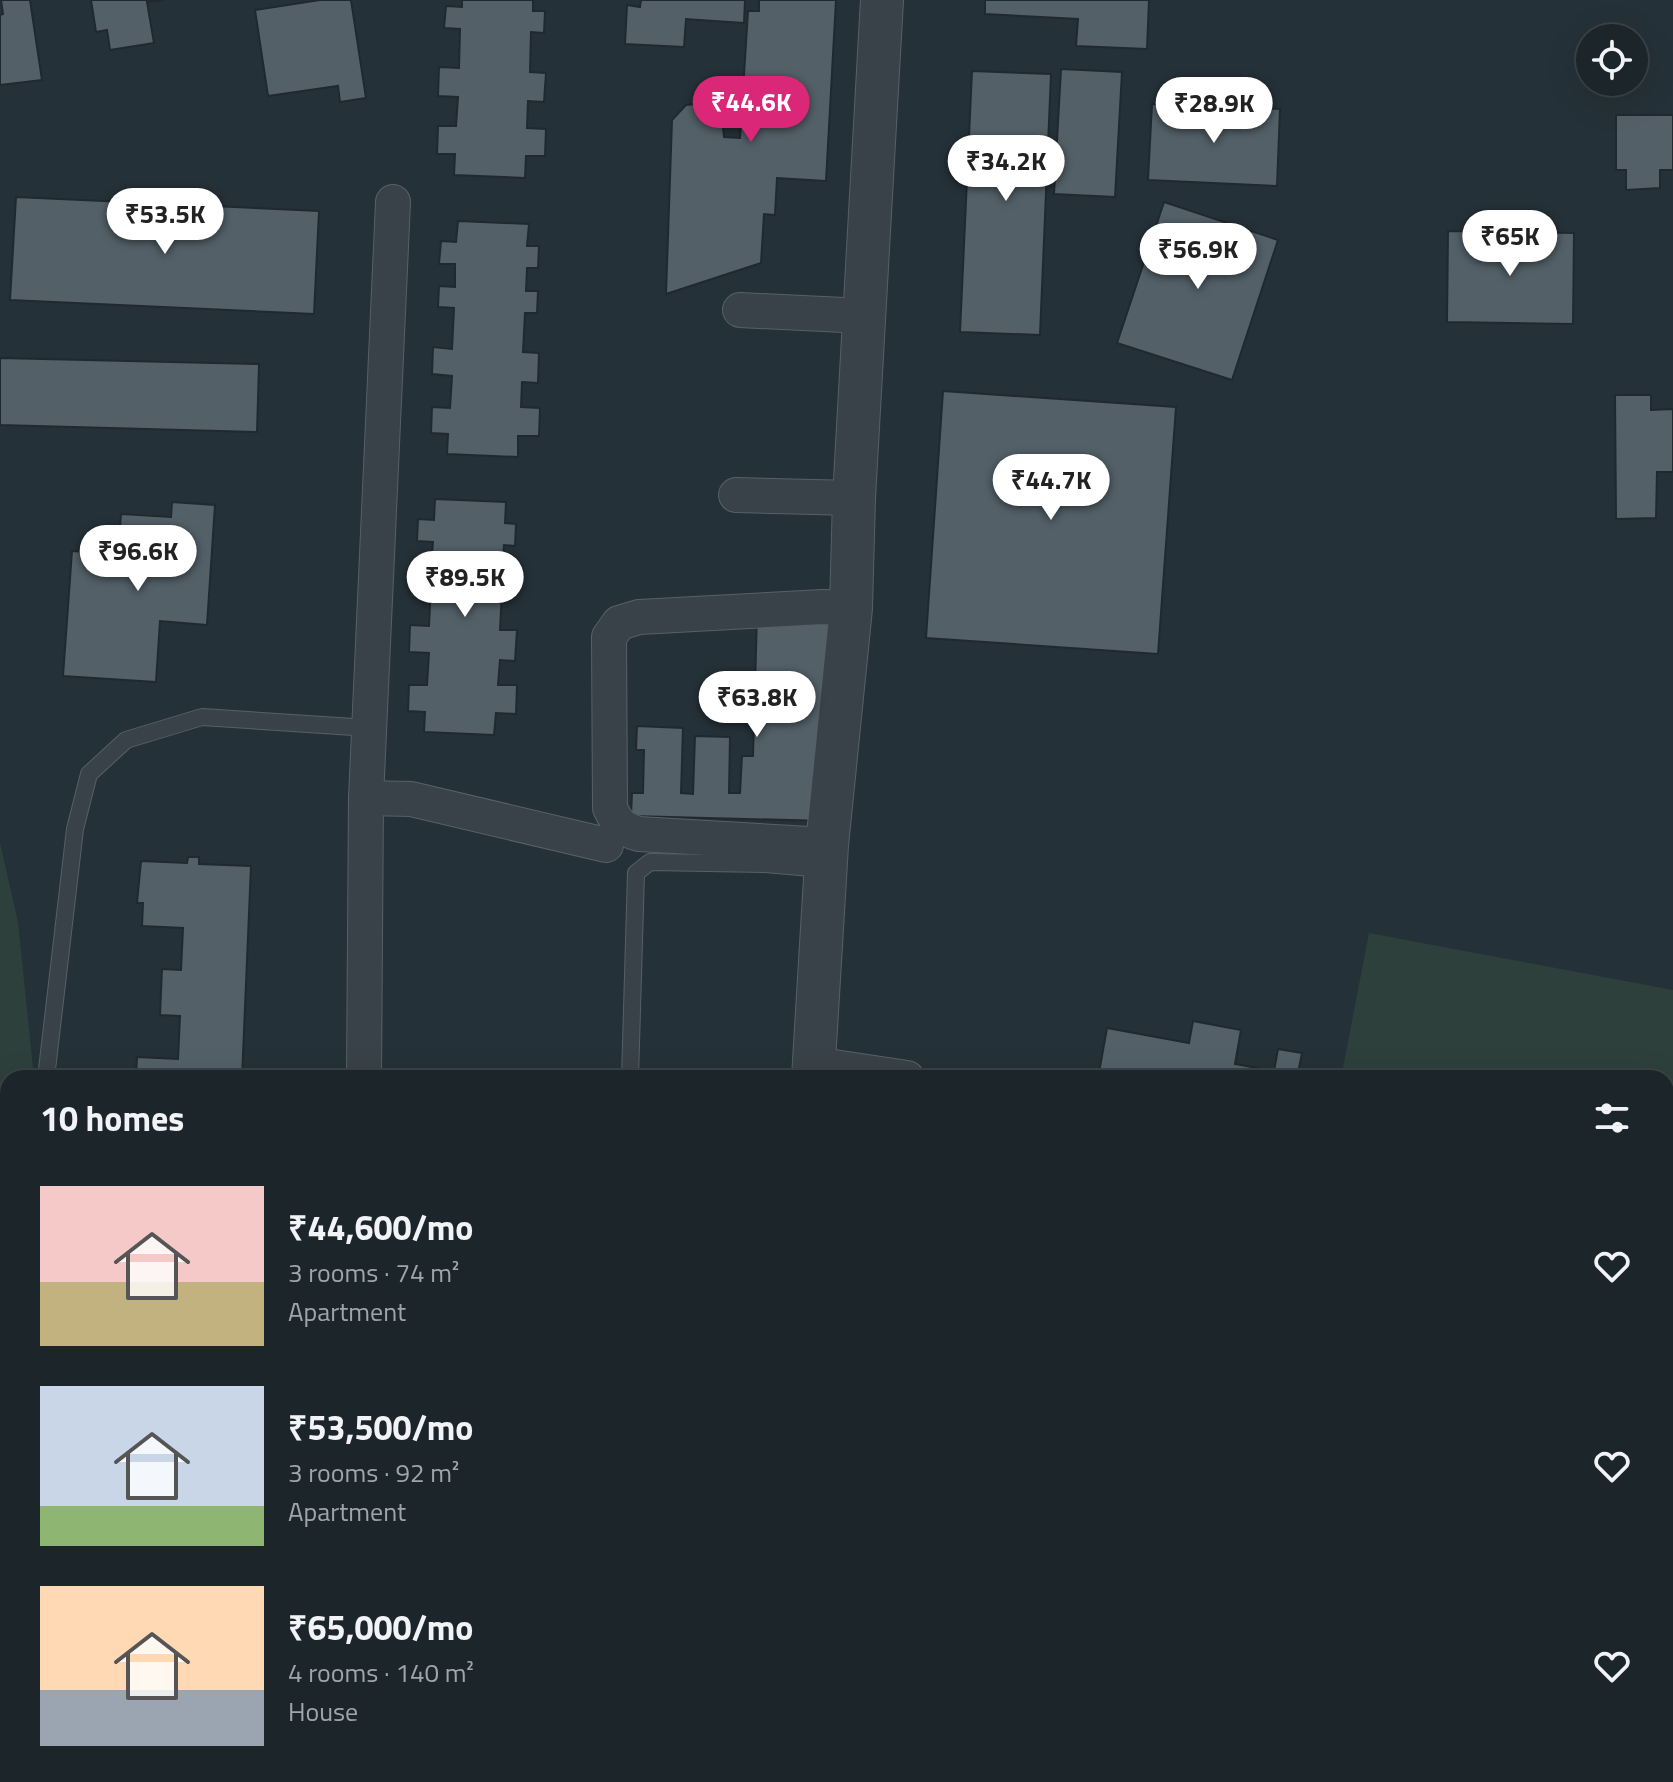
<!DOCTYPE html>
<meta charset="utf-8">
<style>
body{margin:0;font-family:"Titillium Web",sans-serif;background:#293136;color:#f1f3f6;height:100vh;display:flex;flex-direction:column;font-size:30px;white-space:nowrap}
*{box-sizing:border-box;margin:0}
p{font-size:26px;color:#a0a5a8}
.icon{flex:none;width:44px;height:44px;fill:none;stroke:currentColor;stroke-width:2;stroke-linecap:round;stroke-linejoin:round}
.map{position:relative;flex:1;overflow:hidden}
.details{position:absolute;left:0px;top:1070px;width:1674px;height:712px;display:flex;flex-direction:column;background:#1c252a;border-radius:24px 24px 0 0;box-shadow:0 8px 32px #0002,0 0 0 2px #3a4247}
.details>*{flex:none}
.fabs{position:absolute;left:1576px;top:24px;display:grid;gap:16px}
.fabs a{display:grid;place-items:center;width:72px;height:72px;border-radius:50%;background:#1c252a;box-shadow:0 8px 32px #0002,0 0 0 2px #3a4247;font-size:40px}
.price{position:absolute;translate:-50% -68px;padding:0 18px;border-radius:28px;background:#fff;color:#222;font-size:26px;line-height:52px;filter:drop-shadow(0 2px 4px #0008)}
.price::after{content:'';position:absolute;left:50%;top:48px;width:24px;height:18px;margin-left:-12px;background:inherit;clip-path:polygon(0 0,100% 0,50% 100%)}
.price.active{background:#db2777;color:#fff}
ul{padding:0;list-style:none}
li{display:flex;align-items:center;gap:24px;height:200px;padding:0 40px}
li span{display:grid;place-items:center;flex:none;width:224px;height:160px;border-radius:0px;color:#555}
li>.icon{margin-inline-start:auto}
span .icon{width:96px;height:96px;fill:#fffc;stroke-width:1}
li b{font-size:34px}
h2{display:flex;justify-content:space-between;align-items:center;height:96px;padding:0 40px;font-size:34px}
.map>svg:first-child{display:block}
.medical{fill:#30303b}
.green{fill:#2d403c}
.building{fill:#536068;stroke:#20292f;stroke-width:2}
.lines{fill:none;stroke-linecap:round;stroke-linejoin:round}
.service-casing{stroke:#576066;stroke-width:18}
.minor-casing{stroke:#576066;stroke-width:36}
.tertiary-casing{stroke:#576066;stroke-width:44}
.service{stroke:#394249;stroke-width:16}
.minor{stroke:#394249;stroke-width:34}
.tertiary{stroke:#394249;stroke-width:42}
</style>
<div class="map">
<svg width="1673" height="1782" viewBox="0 0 1673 1782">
<rect width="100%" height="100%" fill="#253138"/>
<!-- medical -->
<rect class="medical" x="876" y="1774" width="56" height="8"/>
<!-- green -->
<g class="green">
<polygon points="0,843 18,922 34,1078 8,1078 8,1390 0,1391"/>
<polygon points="1369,933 1673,990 1673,1394 1666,1427 1666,1078 1341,1078"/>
</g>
<!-- building -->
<g class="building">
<polygon points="1,0 30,0 42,80 0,85 0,15 3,14"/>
<polygon points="91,0 163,0 147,2 154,43 110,50 107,30 96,32"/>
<polygon points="320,0 351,0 366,98 340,102 338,86 268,96 255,10"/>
<polygon points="462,0 533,0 533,11 545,11 544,33 531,32 530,72 546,73 544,102 528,101 527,128 546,129 545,156 526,156 525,178 454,175 455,154 437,154 438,126 456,126 458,97 438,96 439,67 459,68 460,29 444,28 446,6 462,7"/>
<polygon points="641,0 745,0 744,23 686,19 684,47 625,44 627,5 640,7"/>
<polygon points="759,0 836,0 826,181 777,178 775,215 764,214 761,263 666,294 672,120 686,105 706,103 722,117 724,137 740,138 748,11 759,11"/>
<polygon points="985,0 1149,0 1147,49 1076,46 1078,19 985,14"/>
<polygon points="1061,69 1122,72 1115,197 1054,194"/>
<polygon points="972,71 1051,74 1040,335 960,332"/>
<polygon points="1152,104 1280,109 1277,186 1148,180"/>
<polygon points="1616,115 1673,115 1673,170 1660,170 1660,188 1626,190 1626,170 1616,170"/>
<polygon points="16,197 319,211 314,314 10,300"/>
<polygon points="1164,202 1278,240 1232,380 1117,343"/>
<polygon points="458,221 529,224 527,246 539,246 538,268 527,268 526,291 538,291 537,313 525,313 523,352 539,353 538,383 522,382 521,407 540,408 539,436 518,436 518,457 447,454 448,434 431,433 432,407 450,408 452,376 432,374 433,347 452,349 454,308 438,307 439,286 455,287 455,264 439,264 441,241 456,242"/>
<polygon points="1448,231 1574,233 1573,324 1447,322"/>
<polygon points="0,358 259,364 257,432 0,425"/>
<polygon points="943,391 1176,407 1158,654 926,638"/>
<polygon points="1615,395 1651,395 1651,410 1673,409 1673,472 1657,472 1656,518 1616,519"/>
<polygon points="435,499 506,502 505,523 516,524 515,546 504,545 502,569 516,569 514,591 502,591 500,630 517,630 515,661 500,660 498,685 517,685 516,714 496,713 494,735 424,732 425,712 408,711 409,685 427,685 429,653 409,652 410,625 429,626 431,586 415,585 416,564 431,564 433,542 417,541 418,519 434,520"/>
<polygon points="172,502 215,505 207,625 160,621 156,682 63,676 72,551 118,554 121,514 171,517"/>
<polygon points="757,615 833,617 827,821 631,816 632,793 643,793 644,750 636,750 637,726 683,728 681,793 693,794 695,736 730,737 729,793 740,793 742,756 753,756"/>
<polygon points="188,857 199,857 199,864 251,866 242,1078 136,1078 137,1057 178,1059 180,1016 160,1015 162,969 181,970 183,928 142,926 143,903 137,903 141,861 187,863"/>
<polygon points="1193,1021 1241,1030 1235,1064 1274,1071 1278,1049 1302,1053 1297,1078 1098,1078 1107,1028 1189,1043"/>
<rect x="0" y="1491" width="8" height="136"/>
<polygon points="8,1665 8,1743 0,1744 0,1666"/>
<polygon points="1666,1716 1673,1716 1673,1782 1642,1782 1643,1774 1666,1774"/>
<rect x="750" y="1774" width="65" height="8"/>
<polygon points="1008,1774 1132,1774 1133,1782 1009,1782"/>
<polygon points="1178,1774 1234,1774 1235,1782 1179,1782"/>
</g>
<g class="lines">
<defs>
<g id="service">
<polyline points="46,1078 75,829 89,774 126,740 202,717 369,728"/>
<polyline points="630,1078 636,873 650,862 765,864 824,869"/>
</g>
<g id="minor">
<polyline points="740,310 864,316"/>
<polyline points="736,495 854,498"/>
<polyline points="366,798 411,799 606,845"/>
<path d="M827,845L639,834C622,829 617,824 610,808L609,637L619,623L639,617L823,607L851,608"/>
<polyline points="814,1064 907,1078"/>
<polyline points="364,1078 366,798 393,202"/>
<polyline points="0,1641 8,1640"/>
<polyline points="213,1774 214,1782"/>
<polyline points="638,1774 638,1782"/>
<polyline points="1454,1774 1455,1782"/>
</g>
<g id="tertiary">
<polyline points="813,1078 827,845 851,608 854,498 882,0"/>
<polyline points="1666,1685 1673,1684"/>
<polyline points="74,1782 144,1774"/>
</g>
</defs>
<!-- service casing -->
<use href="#service" class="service-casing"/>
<!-- minor casing -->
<use href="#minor" class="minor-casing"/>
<!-- tertiary casing -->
<use href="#tertiary" class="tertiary-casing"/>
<!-- service -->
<use href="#service" class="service"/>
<!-- minor -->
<use href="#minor" class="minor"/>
<!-- tertiary -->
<use href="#tertiary" class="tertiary"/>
</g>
</svg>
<div class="fabs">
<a><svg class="icon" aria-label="locate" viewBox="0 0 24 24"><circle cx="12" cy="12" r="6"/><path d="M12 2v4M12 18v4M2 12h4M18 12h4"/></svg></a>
</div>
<b class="price active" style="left:751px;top:144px">₹44.6K</b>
<b class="price" style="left:1214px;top:145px">₹28.9K</b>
<b class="price" style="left:1006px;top:203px">₹34.2K</b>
<b class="price" style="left:165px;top:256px">₹53.5K</b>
<b class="price" style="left:1510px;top:278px">₹65K</b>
<b class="price" style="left:1198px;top:291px">₹56.9K</b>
<b class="price" style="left:1051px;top:522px">₹44.7K</b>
<b class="price" style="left:138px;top:593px">₹96.6K</b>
<b class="price" style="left:465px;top:619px">₹89.5K</b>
<b class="price" style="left:757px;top:739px">₹63.8K</b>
<section class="details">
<h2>10 homes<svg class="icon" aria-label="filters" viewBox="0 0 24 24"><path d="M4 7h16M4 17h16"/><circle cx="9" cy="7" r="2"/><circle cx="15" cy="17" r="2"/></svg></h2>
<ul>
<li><span style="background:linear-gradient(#f6c9c9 60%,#c2b280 0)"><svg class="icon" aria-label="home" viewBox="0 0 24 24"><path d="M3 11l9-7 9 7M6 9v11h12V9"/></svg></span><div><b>₹44,600/mo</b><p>3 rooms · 74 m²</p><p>Apartment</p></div><svg class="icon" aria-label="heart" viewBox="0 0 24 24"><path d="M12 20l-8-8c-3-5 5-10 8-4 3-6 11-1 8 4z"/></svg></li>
<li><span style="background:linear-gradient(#c9d6e8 75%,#8fb573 0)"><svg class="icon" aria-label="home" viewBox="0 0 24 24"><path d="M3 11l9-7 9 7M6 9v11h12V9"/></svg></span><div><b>₹53,500/mo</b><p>3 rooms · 92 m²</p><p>Apartment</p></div><svg class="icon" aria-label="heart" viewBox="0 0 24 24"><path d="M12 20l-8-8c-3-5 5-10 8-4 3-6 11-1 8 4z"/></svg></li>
<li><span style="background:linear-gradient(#ffd9b3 65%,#9aa5b1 0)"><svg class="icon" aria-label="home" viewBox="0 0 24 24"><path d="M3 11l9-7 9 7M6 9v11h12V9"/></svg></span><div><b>₹65,000/mo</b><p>4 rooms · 140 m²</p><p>House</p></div><svg class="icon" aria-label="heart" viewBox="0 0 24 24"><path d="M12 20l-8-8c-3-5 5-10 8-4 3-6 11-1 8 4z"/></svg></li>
</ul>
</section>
</div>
